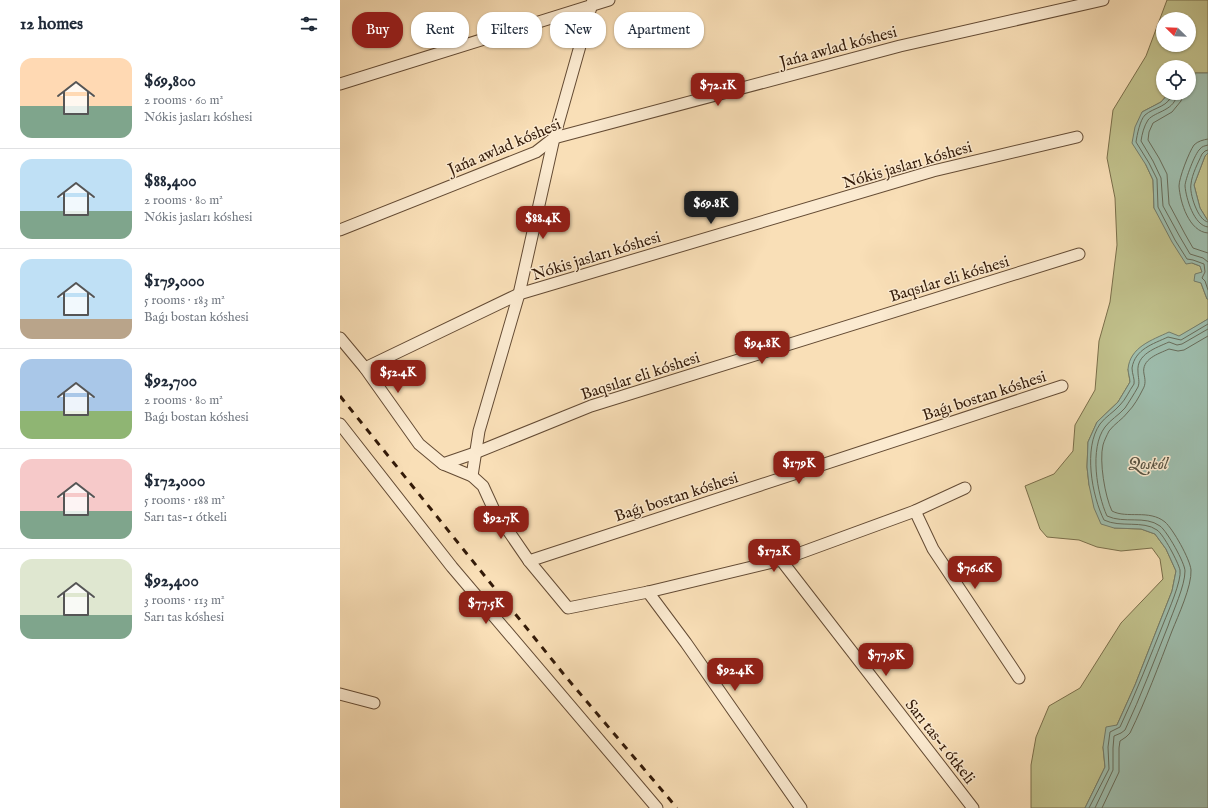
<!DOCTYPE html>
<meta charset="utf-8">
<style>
body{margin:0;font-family:"IM FELL English",serif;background:#f2f2f3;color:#1f2937;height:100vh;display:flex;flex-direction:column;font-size:15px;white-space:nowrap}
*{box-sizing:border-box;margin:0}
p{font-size:13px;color:#747a83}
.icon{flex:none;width:22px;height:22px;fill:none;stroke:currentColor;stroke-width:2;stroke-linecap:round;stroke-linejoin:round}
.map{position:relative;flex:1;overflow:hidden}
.panel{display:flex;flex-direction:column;background:#fff;width:340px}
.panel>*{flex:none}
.guide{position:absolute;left:12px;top:12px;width:380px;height:36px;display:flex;gap:8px}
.needle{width:26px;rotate:293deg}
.buttons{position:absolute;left:816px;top:12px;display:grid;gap:8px}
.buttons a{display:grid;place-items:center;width:40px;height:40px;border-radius:50%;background:#fff;box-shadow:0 1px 3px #0004;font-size:20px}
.price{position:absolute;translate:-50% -34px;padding:0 9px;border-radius:8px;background:#8f2418;color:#fff;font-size:13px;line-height:26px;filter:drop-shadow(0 1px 2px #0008)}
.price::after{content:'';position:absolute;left:50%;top:24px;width:12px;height:9px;margin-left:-6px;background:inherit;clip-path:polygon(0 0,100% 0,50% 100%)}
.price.active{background:#222;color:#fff}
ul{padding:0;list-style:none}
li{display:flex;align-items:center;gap:12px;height:100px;padding:0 20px}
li+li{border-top:1px solid #e0e1e3}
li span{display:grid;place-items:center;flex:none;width:112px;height:80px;border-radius:12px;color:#555}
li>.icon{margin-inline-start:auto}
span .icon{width:48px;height:48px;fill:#fffc;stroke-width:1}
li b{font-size:17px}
h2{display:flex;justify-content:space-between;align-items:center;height:48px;padding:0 20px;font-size:17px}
.chip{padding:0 14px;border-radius:16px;background:#fff;box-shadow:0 1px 3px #0004;font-size:14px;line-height:36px}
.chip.active{background:#8f2418;color:#fff}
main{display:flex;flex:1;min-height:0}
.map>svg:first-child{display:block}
.green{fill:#c1c18c;stroke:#7a6e4a;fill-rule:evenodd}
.water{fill:#9ebdad;stroke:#737c6b}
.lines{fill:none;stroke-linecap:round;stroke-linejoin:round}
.shore{stroke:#686c5a;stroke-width:1}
.minor-casing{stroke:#644b34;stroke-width:13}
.minor{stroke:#fbead0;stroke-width:11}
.rail{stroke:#331a08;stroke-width:3;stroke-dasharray:7 7;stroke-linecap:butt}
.labels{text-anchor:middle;stroke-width:3;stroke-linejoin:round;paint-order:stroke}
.street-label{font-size:16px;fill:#331a08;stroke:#fbead0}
.water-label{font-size:17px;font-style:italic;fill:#585342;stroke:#fbead0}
</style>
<main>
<section class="panel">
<h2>12 homes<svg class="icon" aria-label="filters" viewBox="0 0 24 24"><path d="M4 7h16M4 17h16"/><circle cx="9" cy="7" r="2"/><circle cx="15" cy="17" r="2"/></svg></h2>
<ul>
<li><span style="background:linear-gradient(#ffd9b3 60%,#7fa58c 0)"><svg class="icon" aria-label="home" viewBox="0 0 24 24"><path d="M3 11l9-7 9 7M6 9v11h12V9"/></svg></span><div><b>$69,800</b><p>2 rooms · 60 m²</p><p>Nókis jasları kóshesi</p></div></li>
<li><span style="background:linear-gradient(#bfe0f5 65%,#7fa58c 0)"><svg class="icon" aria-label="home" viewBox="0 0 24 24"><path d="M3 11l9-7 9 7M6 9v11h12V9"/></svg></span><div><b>$88,400</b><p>2 rooms · 80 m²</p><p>Nókis jasları kóshesi</p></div></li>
<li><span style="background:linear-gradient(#bfe0f5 75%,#b9a48a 0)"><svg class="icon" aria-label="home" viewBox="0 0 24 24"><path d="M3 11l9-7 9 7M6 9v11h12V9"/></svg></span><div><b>$179,000</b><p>5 rooms · 183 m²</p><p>Baǵı bostan kóshesi</p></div></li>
<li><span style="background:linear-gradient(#a9c7e8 65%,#8fb573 0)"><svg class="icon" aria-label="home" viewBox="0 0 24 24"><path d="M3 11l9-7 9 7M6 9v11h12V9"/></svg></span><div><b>$92,700</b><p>2 rooms · 80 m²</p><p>Baǵı bostan kóshesi</p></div></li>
<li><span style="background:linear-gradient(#f6c9c9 65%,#7fa58c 0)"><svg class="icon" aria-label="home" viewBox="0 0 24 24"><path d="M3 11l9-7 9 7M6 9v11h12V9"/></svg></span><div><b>$172,000</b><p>5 rooms · 188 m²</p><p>Sarı tas-1 ótkeli</p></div></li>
<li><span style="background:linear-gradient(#dfe7d0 70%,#7fa58c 0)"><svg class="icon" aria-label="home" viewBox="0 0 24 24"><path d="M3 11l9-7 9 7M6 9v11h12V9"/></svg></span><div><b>$92,400</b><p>3 rooms · 113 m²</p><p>Sarı tas kóshesi</p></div></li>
</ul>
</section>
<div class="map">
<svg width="868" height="808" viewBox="0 0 868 808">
<rect width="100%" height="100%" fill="#f9dfb7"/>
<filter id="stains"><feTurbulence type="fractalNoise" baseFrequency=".005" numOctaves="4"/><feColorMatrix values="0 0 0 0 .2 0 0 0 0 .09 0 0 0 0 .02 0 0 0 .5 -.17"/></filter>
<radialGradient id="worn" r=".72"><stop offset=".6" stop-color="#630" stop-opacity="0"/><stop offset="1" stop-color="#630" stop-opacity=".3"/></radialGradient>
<!-- green -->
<g class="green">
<path d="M827,0H868V73H849V67H823V93H829L821,102L802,112L806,165L813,180L814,208L852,263L860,266L862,272L861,283L867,299H868V319L788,369L790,382L778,402L757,422L748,442L747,467L749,485L774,528L801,529L815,534L826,549L836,571L832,591L795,685L777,725L763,747L765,767L745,808H691V765L696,737L709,706L740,688L781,623L823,579L820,559L812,548L781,551L757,547L739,540L707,537L700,529L685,486L714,474L733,451L735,425L755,390L759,341L770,302L777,245L775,198L767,158L773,110L806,56ZM823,19H849V45H823Z"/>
<polygon points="868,153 868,221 860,208 854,185 865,156"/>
</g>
<!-- water -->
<g class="water">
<polygon points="849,73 868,73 868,153 865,156 854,185 860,208 868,221 868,299 867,299 861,283 854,281 855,274 862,272 860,266 852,263 846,264 832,242 814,208 813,180 806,165 792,143 795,127 802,112 821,102 829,93 849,93"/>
<path d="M868,319V808H745L765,767L763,747L766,727L777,725L795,685L832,591L836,571L826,549L815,534L801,529L774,528L761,524L754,508L749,485L747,467L748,442L757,422L778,402L790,382C790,378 788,373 788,369C790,347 812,340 829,332L839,336Z"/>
</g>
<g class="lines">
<!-- shore -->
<g class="shore">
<path d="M832,93C830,107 814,107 805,115C800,120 797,135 796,142L809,163L817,179L818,207L835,240L847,259L853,260L864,264L865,272L862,278L865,281L868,290"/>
<path d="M837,93C836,111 815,111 808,120C804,126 802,134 801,141L813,161L821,178L823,206L840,237L850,254L863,258L868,262"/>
<polyline points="843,93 841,101 832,112 813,123 809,132 808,140 819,158 827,174 829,204 845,234 853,248 868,253"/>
<path d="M868,139C863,140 858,141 854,145C849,152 839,178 839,186C840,202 849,232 868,233"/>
<path d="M868,145C865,146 862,146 860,149C855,153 845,180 845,186C846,198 854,226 868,227"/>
<path d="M868,150L865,151L862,154C858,163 852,174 851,184C849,193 858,221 868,222"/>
<path d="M749,808L769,769L768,747L770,732L780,727C796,693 810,657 824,622C828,612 842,580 840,570C838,562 824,535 817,530C803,520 780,528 764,520C752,496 743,448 760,424C765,417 774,412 780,405C786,399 789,391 794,384C795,379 792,374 792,368C795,349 813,344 828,337L841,340L868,324"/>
<path d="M755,808L773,770V748L774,736L781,733L785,730C801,696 814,661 828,626C833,611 845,586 845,571C845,563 827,531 820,526C805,515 784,524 767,516C757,494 749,448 765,427C770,420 779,415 785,408C789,402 794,394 798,387C800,382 798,377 798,372C796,354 816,348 829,342L837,345L842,344L868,329"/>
<path d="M762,808L779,772V748L780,741L786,737L790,733C806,700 819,665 832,631C838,616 852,586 851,570C850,559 833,529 825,522C809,509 787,519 772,511C765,497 759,461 763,445C764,441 767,435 769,431C774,424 783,419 788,412C794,406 799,397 803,389C806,384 805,379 804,374C801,359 818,354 829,349L838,351L844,350L868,336"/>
</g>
<defs>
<g id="minor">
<polyline points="0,84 269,0"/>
<polyline points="0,230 196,152 214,138 560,46 763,0"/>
<polyline points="0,338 25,368 79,444 103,464 132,476 143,486 154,510 189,561 228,608 308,592 441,560 575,511 625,488"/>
<polyline points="25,368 179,294 593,171 737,137"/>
<polyline points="0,424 112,567 317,808"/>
<polyline points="103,464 135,453 251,406 739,254"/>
<polyline points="132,476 139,431 179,294 214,138 253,0"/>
<polyline points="575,511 593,549 679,678"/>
<polyline points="441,560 633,808"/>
<polyline points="189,561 722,386"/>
<polyline points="308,592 346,643 461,808"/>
<polyline points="0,694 34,703"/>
</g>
</defs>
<!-- minor casing -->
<use href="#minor" class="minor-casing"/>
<!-- minor -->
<use href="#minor" class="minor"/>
<!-- rail -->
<polyline class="rail" points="0,396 226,677 337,808"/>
</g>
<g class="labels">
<!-- street labels -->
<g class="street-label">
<text transform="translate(498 46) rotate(-15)" y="6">Jańa awlad kóshesi</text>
<text transform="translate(164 146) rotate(-23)" y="6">Jańa awlad kóshesi</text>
<text transform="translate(567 164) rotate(-16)" y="6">Nókis jasları kóshesi</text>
<text transform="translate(256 255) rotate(-17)" y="6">Nókis jasları kóshesi</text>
<text transform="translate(609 278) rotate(-17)" y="6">Baqsılar eli kóshesi</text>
<text transform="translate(300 375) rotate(-18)" y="6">Baqsılar eli kóshesi</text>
<text transform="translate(644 395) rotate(-18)" y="6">Baǵı bostan kóshesi</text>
<text transform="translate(336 496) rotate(-18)" y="6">Baǵı bostan kóshesi</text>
<text transform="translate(601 741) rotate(52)" y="6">Sarı tas-1 ótkeli</text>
</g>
<!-- water labels -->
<g class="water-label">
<text x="808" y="469">Qoskól</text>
</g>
</g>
<rect width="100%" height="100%" filter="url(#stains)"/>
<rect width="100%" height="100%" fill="url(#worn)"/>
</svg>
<div class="buttons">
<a><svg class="needle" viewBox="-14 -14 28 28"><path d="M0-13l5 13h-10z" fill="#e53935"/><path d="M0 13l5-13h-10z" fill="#747a83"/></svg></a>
<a><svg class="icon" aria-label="locate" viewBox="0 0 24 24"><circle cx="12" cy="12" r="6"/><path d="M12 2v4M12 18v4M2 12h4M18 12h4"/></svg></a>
</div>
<b class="price" style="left:378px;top:107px">$72.1K</b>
<b class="price active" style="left:371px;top:225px">$69.8K</b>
<b class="price" style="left:203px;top:240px">$88.4K</b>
<b class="price" style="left:422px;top:365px">$94.8K</b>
<b class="price" style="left:58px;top:394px">$52.4K</b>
<b class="price" style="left:459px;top:485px">$179K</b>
<b class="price" style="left:161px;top:540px">$92.7K</b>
<b class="price" style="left:434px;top:573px">$172K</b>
<b class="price" style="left:635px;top:590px">$76.6K</b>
<b class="price" style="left:146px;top:625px">$77.5K</b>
<b class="price" style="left:546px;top:677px">$77.9K</b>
<b class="price" style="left:395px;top:692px">$92.4K</b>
<div class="guide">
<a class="chip active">Buy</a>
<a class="chip">Rent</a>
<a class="chip">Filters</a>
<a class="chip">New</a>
<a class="chip">Apartment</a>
</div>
</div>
</main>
